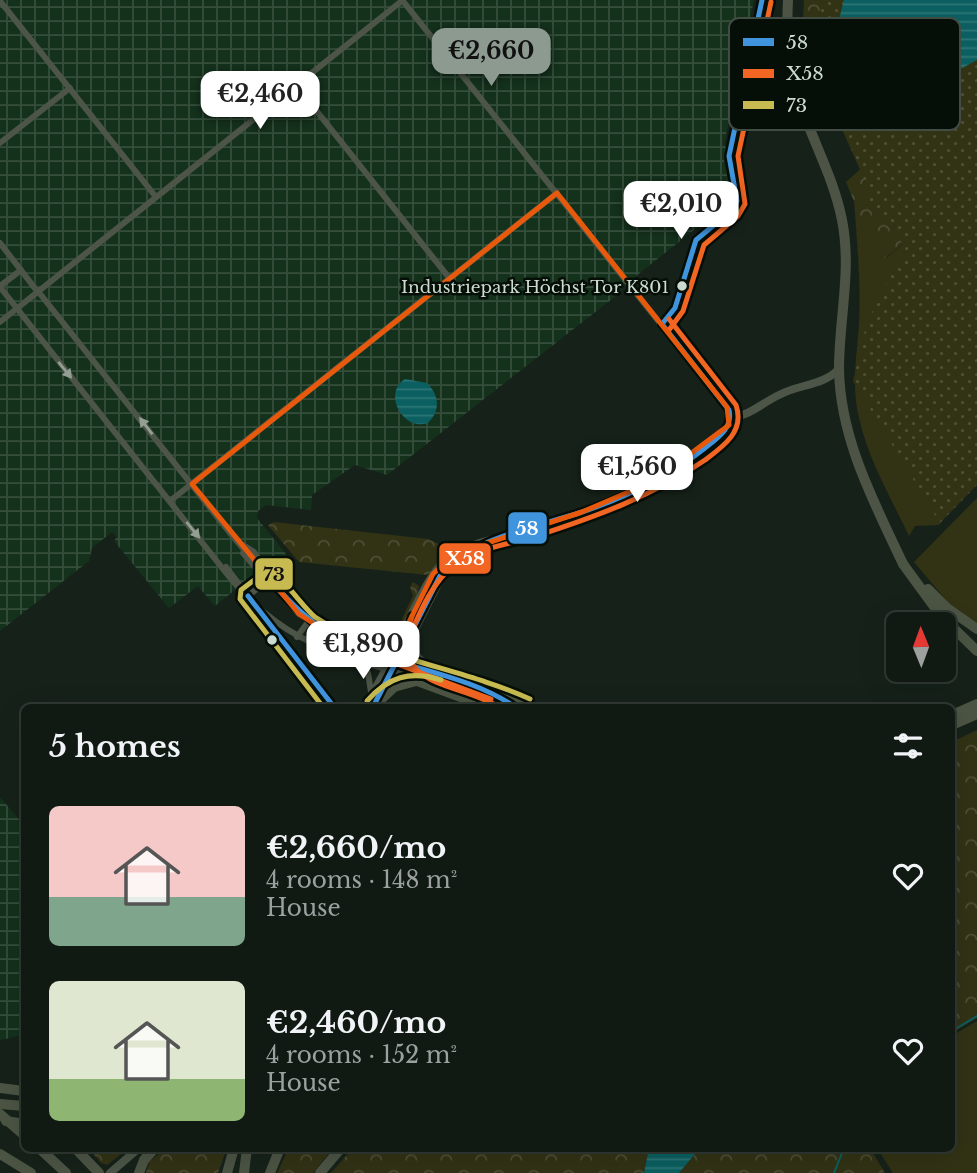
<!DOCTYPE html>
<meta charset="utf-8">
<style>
body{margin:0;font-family:"Libre Baskerville",serif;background:#19231c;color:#f1f3f6;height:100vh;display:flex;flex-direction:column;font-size:26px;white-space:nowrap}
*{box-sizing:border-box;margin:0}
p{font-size:23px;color:#9ca1a0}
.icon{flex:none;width:38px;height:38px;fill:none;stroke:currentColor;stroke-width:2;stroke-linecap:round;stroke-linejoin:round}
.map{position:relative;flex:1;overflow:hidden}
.details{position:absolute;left:21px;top:704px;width:934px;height:448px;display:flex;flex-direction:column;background:#101a13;border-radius:10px;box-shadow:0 7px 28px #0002,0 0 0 2px #303833}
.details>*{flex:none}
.needle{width:46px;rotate:359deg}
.tools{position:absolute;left:886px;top:612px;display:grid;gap:14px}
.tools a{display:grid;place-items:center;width:70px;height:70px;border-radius:10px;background:#101a13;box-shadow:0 7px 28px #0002,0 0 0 2px #303833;font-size:35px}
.price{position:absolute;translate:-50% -60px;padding:0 16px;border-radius:14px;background:#fff;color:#222;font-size:23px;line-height:46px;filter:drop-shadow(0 2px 4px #0008)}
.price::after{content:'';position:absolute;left:50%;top:42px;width:21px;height:16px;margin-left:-10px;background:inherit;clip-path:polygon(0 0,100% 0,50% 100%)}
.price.on{background:#8c9a8f;color:#111}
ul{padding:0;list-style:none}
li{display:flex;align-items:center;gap:21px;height:175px;padding:0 28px}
li span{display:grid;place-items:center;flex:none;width:196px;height:140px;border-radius:10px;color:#555}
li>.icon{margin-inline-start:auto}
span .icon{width:84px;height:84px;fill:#fffc;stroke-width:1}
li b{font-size:30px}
h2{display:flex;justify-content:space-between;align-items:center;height:84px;padding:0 28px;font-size:30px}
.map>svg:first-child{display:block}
.industrial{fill:url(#industrial-grid)}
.grass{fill:#323215}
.forest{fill:url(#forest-crowns)}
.park{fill:url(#park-dots)}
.water{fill:url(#water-rules)}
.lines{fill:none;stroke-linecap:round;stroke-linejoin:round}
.stream{stroke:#0b5f60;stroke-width:2}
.minor{stroke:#4d5548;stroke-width:6}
.tertiary{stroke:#4d5548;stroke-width:8}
.secondary{stroke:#4d5445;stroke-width:10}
.trunk{stroke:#4c5444;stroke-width:10}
.trunk-bridge{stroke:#4c5444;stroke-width:10}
.bus-1-casing{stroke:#050e07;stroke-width:10}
.bus-2-casing{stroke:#050e07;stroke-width:10}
.bus-3-casing{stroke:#050e07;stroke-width:10}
.bus-1{stroke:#4094de;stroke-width:5}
.bus-2{stroke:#f26522;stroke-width:5}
.bus-3{stroke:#c7ba51;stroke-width:5}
.oneway{fill:#939f92}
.marked{fill:none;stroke:#e8590c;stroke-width:5;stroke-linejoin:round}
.bus-dot{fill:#ccdbcf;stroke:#050e07;stroke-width:2.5}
.labels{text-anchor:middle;stroke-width:5;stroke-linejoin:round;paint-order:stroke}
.bus-label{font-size:17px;fill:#ccdbcf;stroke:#050e07;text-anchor:end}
.key{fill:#050e07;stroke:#414c43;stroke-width:2}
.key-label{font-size:19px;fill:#ccdbcf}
.line-badge{stroke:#050e07;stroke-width:2.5}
.badge-label{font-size:19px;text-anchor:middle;font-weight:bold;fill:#fff}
.pale-badge-label{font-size:19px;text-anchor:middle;font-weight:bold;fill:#111}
</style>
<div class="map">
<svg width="977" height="1173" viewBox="0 0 977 1173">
<defs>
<pattern id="industrial-grid" width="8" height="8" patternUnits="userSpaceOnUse" patternTransform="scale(1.75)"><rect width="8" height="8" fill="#14311c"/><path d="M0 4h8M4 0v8" fill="none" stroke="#354e3c"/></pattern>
<pattern id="forest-crowns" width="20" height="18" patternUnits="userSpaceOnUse" patternTransform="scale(1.75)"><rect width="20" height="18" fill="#323215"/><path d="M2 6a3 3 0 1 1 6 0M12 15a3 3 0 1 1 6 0" fill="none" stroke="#4e4f36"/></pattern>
<pattern id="park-dots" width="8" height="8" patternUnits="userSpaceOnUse" patternTransform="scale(1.75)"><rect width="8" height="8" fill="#323215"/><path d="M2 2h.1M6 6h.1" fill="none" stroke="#4e4f36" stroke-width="1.8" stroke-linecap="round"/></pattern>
<pattern id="water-rules" width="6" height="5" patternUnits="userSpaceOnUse" patternTransform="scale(1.75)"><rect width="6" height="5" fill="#0b5f60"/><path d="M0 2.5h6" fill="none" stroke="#2d7576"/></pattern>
</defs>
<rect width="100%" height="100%" fill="#162219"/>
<!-- industrial -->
<g class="industrial">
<polygon points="0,0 754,0 724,144 727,150 724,161 732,200 622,287 621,292 387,475 355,465 312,495 311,510 266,505 258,511 257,518 286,554 286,559 278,565 271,561 215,606 198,586 169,608 114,541 117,537 112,532 92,548 89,561 0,631"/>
<polygon points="0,797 24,825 24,1035 0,1040"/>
</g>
<!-- grass -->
<g class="grass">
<path d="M927,146L968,485L939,525L915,526L909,536C891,498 868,459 859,418C851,385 857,356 859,323C861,282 857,241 854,200L886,258L902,245L895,223Z"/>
<polygon points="977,498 977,625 951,606 914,562"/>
<polygon points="977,1021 977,1173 893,1173 877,1148 952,1148 952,1036"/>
</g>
<!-- forest -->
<g class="forest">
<path d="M804,0H844L902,245L885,258L862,221L846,182L866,164L853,114L815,110C802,77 802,36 804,0Z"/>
<polygon points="274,522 428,539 439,544 442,558 428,575 299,562 268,525"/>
<path d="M413,582L419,586L416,599L387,651L351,640L318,623V612C328,624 338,624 349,633L393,637L413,596L410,587Z"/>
<polygon points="977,730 977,1018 952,1033 952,742"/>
<polygon points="88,1148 129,1148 107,1165 101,1163"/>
<polygon points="166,1148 227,1148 218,1173 146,1173 149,1162"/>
<polygon points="289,1148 333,1148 313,1173 277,1173"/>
<polygon points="353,1148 649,1148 644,1173 331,1173"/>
<polygon points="700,1148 870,1148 885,1173 679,1173"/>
</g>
<!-- park -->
<polygon class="park" points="823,0 977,0 977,485 940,523 853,381 867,322 907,245 868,201 871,194 811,60"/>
<!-- water -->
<g class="water">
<path d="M844,0H977V60L955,72L932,106L922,107L907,99C880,105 858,104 834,89L828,62Z"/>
<path d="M405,379L427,383C439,395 441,410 428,423C403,432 382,393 405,379Z"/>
<polygon points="649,1148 700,1148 679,1173 644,1173"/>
</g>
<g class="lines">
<!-- stream -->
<g class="stream">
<polyline points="952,1031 977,1016"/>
<polyline points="834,1173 844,1148"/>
</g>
<!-- minor -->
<g class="minor">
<polyline points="402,0 727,407 731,418"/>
<polyline points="0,1 156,197"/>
<polyline points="296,85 450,279"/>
<polyline points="0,143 70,88"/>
<polyline points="0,243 37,291"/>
<polyline points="0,286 21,270"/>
<path d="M0,287L227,574C274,633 315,647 385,669L364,707"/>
<polyline points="37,290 230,533 299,614 343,643 390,660"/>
<polyline points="0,322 403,0"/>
<polyline points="662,324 675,308 696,240 732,210 737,201 729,156 762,0"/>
<polyline points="170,501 557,193"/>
<polyline points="243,545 254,552 267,574"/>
<polyline points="243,553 261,574"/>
<polyline points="226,567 245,592"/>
<polyline points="248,596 269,579"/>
<polyline points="266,620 334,707"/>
<polyline points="297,637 308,622"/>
<polyline points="353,662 368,673 371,692"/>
<polyline points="379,696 393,672"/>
</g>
<!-- tertiary -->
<g class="tertiary">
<path d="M501,539L457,559L445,570L393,672L385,669C401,640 424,577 448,558C469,542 499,539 523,531C586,511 650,490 702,449C714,440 727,433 731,418C751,415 762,403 779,395C799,384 823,386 839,369"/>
<polyline points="110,1173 139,1148"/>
</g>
<!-- secondary -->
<path class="secondary" d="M788,0C786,36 789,71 801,105C814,144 834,179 842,220C852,270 839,319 839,369C840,439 874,502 903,564"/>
<!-- trunk -->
<g class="trunk">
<polyline points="903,564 941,616 977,651"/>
<polyline points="928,589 947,608 977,629"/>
<polyline points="414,632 415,656 428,669"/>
<polyline points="398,662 485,689 526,707"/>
<polyline points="393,672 488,707"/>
<polyline points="375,705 394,687 416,681"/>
<polyline points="952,715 977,704"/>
<polyline points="952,725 977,714"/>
<polyline points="0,1088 24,1091"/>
<polyline points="0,1104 24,1106"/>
<polyline points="6,1121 24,1124"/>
<polyline points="39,1148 66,1173"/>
<polyline points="75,1148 99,1173"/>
<polyline points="0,1154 31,1173"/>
<polyline points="139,1173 144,1160 155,1148"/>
<polyline points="227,1173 234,1148"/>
<polyline points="244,1173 247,1148"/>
<polyline points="270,1173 280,1148"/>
<polyline points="320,1173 341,1148"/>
</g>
<!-- trunk-bridge -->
<polyline class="trunk-bridge" points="0,1114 24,1135"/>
<defs>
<g id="bus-1">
<polyline points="662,324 675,308 696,240 732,210 737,201 729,156 762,0"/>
<path d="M269,579C291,604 313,626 343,641C398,669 464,672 515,707"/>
<polyline points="248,596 334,707"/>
<path d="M373,707L440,576C454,561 469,550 488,542C516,530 547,523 576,514C622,499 667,478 705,448C718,438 733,428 729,410L662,324"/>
</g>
<g id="bus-2">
<polyline points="669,330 683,311 704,245 738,216 745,204 738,156 771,2"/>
<path d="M412,616C388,690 455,680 499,707"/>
<path d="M491,699L397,664C413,632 426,585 456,564C478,548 510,544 536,536C595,517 653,496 705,460C724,446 745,431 736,405L669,319"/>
</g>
<g id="bus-3">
<path d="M367,701C388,677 410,670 441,680"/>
<path d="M323,707L240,599L241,590L266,571C279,570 302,607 315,617C379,660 460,667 530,699"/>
</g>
</defs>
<!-- bus-1 casing -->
<use href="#bus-1" class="bus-1-casing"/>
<!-- bus-2 casing -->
<use href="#bus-2" class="bus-2-casing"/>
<!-- bus-3 casing -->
<use href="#bus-3" class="bus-3-casing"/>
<!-- bus-1 -->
<use href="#bus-1" class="bus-1"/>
<!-- bus-2 -->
<use href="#bus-2" class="bus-2"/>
<!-- bus-3 -->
<use href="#bus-3" class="bus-3"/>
</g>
<!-- one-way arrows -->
<defs><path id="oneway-solid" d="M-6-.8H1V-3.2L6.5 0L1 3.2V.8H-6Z" transform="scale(1.75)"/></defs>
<g class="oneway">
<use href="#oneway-solid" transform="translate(65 370) rotate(51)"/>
<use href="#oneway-solid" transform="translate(146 426) rotate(-128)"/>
<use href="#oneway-solid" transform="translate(193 530) rotate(51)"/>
</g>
<!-- marked area -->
<path class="marked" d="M557,193L727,407L729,425L654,481L582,512L454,554L433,574L390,660L343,643L299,614L192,484Z"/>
<!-- markers -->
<g class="bus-dot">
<circle cx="682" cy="286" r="6"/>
<circle cx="272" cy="640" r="6"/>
</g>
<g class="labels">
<!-- bus labels -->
<g class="bus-label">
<text x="669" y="293">Industriepark Höchst Tor K801</text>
</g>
</g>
<!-- legend -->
<rect x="729" y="18" width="231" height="112" rx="10" class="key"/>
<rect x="743" y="38" width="31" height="8" fill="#4094de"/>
<rect x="743" y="69" width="31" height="9" fill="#f26522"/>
<rect x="743" y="101" width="31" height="8" fill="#c7ba51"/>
<g class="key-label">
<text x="786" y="49">58</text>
<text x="786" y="80">X58</text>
<text x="786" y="112">73</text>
</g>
<g class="line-badge">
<rect x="507" y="511" width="41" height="34" rx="7" fill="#4094de"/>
<rect x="438" y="542" width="54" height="33" rx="7" fill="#f26522"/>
<rect x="254" y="557" width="40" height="34" rx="7" fill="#c7ba51"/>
</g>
<g class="badge-label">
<text x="527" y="535">58</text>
<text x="465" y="565">X58</text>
</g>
<g class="pale-badge-label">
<text x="274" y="581">73</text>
</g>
</svg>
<div class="tools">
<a><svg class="needle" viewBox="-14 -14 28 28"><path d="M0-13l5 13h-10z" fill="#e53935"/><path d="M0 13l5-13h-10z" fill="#9ca1a0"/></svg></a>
</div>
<b class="price on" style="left:491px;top:88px">€2,660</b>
<b class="price" style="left:260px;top:131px">€2,460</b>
<b class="price" style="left:681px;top:241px">€2,010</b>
<b class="price" style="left:637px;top:504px">€1,560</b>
<b class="price" style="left:363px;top:681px">€1,890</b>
<section class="details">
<h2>5 homes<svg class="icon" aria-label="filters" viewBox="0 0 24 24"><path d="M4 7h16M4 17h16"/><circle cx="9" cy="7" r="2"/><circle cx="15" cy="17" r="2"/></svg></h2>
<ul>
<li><span style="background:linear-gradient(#f6c9c9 65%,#7fa58c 0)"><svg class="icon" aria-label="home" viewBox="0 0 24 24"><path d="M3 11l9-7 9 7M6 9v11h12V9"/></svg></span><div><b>€2,660/mo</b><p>4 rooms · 148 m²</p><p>House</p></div><svg class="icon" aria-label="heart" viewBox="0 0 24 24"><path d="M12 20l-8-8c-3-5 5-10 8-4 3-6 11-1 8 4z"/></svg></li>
<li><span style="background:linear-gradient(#dfe7d0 70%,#8fb573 0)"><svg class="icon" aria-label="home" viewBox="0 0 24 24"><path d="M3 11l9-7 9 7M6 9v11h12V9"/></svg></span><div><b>€2,460/mo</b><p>4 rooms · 152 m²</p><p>House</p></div><svg class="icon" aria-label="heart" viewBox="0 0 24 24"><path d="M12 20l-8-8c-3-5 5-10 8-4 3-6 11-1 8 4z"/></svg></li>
</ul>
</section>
</div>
